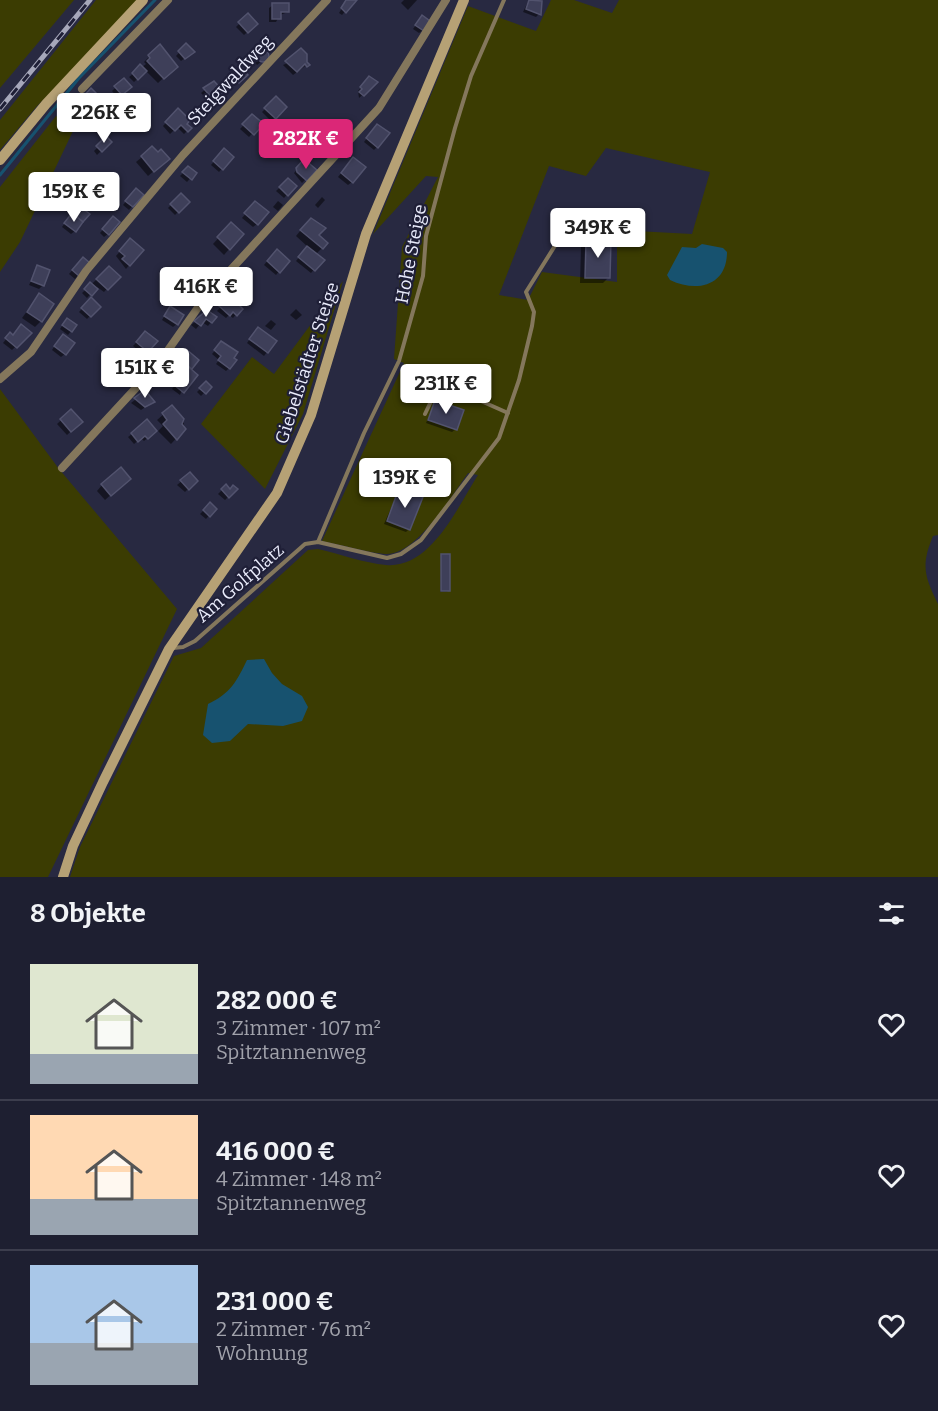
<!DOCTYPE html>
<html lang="de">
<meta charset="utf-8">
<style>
body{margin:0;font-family:Bitter,serif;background:#262739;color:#f1f3f6;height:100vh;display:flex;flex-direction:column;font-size:22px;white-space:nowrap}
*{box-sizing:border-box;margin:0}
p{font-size:20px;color:#a1a2ab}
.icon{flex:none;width:33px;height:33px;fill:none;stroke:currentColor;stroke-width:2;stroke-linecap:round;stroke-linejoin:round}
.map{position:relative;height:877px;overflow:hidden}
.panel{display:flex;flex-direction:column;background:#1e1f31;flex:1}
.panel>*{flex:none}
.price{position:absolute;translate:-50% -51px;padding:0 14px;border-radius:6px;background:#fff;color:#222;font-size:20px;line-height:39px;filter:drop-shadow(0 2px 3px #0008)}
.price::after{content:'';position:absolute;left:50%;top:36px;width:18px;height:14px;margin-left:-9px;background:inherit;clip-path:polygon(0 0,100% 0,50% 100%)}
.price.on{background:#db2777;color:#fff}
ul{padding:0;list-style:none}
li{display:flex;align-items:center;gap:18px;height:150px;padding:0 30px}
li+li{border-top:2px solid #3c3d4d}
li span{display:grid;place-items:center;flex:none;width:168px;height:120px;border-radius:0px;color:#555}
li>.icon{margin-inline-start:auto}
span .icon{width:72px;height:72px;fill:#fffc;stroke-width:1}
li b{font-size:26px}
h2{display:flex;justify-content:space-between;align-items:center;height:72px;padding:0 30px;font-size:26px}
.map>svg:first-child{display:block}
.green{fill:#3b3c02;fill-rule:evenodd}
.water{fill:#17526f}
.shadow{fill:#0007}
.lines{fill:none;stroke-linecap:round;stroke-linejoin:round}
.stream{stroke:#17526f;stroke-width:3}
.building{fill:#3e3f59;stroke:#52536e;stroke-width:1.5}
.lane{stroke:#84775c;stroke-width:4}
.street{stroke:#84775c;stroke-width:8}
.secondary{stroke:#b6a175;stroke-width:10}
.rail-casing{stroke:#a6a7ba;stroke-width:5}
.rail{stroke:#1f1f37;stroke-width:3;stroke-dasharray:9;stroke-linecap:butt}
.labels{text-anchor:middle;stroke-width:4.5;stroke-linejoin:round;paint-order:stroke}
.street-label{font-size:18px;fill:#eaecfc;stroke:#1f1f37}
</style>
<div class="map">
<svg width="938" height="877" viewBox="0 0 938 877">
<rect width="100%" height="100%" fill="#282941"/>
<!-- green -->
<g class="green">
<polygon points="0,0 74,0 0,88"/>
<polygon points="96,0 145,0 37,106 0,150 0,120"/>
<path d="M551,0H574L612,13L619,0H938V535L933,536C921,565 924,576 938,604V877H70L80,847L174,656L201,648L308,550L318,549C340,554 364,563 386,565C431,569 458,506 478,475L468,473C452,495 416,556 385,554C365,552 343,545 322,541L404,363L394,359L402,247L438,177L426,176L373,234L468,6L536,31ZM606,148L710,172L692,234L617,230V282L542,272L528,300L499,295L549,166L586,176Z"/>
<polygon points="56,116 74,129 20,242 0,272 0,187"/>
<polygon points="343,281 303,414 265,489 201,424 252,357 274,374"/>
<polygon points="0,389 59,469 177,609 48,877 0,877"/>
</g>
<!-- water -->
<g class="water">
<path d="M702,244L723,248L727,252C727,286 697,293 670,280L667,275L682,247L696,248Z"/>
<path d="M264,659L272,673L282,684L302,696L308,707L302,721L283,726L248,724L230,741L212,743L203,735L208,704C230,694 237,681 247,660Z"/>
</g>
<!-- shadow -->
<g class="shadow">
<polygon points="347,0 355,0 342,15 339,13"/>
<polygon points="404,0 417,0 408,10 401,3"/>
<polygon points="536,0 540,2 539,14 536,17 523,12 529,0"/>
<polygon points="273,5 288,12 280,15 276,22 269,22 269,8"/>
<polygon points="248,15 256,24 244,35 236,27"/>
<polygon points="419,21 423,30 419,33 413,29"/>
<polygon points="186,45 189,55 181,61 176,56"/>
<polygon points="160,46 176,66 158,83 146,71 134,82 129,77 146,64 144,62"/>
<polygon points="262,50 268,56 257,65 253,59"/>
<polygon points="305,55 308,64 293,75 283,65"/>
<polygon points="241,68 246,74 234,86 229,79"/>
<polygon points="369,78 376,83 359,98 358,91"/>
<polygon points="124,80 130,87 118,98 112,91"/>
<polygon points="213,83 222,92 210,102 201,93"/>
<polygon points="91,90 97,96 79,115 73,110"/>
<polygon points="276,98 285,107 271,121 262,112"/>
<polygon points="108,100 116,108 101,123 93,115"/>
<polygon points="178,110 190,128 184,134 177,127 170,134 163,126"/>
<polygon points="252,116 261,124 249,137 240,129"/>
<polygon points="374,129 377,147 374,150 364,142"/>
<polygon points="106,139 110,142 97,155 94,151"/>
<polygon points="224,150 232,157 219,172 211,165"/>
<polygon points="142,157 162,164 148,176 136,162"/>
<polygon points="305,161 315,170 302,183 294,173"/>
<polygon points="350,162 352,182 348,185 338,177"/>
<polygon points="188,168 195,173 187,182 180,176"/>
<polygon points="288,180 295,186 284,198 276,191"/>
<polygon points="99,188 115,196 102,210 90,199"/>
<polygon points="132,194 142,195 129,210 123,205"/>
<polygon points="181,195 188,202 175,215 168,208"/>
<polygon points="322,197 325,200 318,208 315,205"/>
<polygon points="278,201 283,205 278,211 273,207"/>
<polygon points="252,206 257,224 253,227 242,218"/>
<polygon points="75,210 75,231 71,234 62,227"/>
<polygon points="113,218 108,234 104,237 100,233"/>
<polygon points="231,224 242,234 224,255 213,244"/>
<polygon points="305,225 317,236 322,248 315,255 322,260 311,273 296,261 308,247 296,236"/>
<polygon points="586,241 609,277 603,283 580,283 581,247"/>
<polygon points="127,243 142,250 126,269 116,256"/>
<polygon points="273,254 288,261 276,275 264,265"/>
<polygon points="79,262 88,263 75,279 69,274"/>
<polygon points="38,267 43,285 39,289 29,285"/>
<polygon points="109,268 118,277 104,292 97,287 87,298 82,293"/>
<polygon points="192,283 197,288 191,293 187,289"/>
<polygon points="39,295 41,321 35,327 22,318"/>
<polygon points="229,297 241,309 233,318 229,315 226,318 217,311"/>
<polygon points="91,299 99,307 87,319 79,312"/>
<polygon points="296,309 302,315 296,320 290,315"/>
<polygon points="167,312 177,324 173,327 162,320"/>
<polygon points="207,312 211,322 208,326 202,322 196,329 191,325"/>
<polygon points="271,320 276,324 271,330 265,326"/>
<polygon points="64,323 75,326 68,335 60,329"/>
<polygon points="255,332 267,352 264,356 247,343"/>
<polygon points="30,333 12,350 3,343 10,334"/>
<polygon points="145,333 155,341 144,355 133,346"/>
<polygon points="59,340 65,354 61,357 52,350"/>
<polygon points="218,347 229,368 226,371 216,364 219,360 212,354"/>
<polygon points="186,351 197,360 190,370 180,395 172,389 179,380 175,377 182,367 179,366 183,362 179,359"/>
<polygon points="128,358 134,364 118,380 113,375"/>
<polygon points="157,369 169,372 157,387 148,381"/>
<polygon points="206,383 210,387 201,396 197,392"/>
<polygon points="145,392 153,402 141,410 131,403"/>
<polygon points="436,401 456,429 452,432 426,423"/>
<polygon points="172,407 183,420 185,429 171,444 158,431 163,426 157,420"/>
<polygon points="71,411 81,422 67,435 57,424"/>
<polygon points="155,431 144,441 141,438 134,444 128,437 132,434"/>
<polygon points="190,474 196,481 185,492 177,485"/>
<polygon points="123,484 105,500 97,491 102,485"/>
<polygon points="226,486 230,491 236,489 225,500 218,494"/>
<polygon points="399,490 409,529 406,532 384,524"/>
<polygon points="210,504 215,509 206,519 200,514"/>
<polygon points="441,555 448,591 447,592 440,592"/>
</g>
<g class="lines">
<!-- stream -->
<polyline class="stream" points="0,175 79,78 155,0"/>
</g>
<!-- building -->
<g class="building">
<polygon points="346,0 357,0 346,13 341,8"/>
<polygon points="529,0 542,1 541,15 526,9"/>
<polygon points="272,3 289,3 289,12 281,12 281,19 272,19"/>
<polygon points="248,13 258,24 248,33 238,22"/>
<polygon points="422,15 430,21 424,31 415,25"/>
<polygon points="186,43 195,52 185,59 178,51"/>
<polygon points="160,44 178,67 164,79 147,61 150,58 148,55"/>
<polygon points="301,48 307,54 307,62 310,65 307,67 305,64 297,72 285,61"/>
<circle cx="263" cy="56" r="6"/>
<polygon points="140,64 147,71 138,80 132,73"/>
<polygon points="241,66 248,75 239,83 231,75"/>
<polygon points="369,76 378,82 364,96 359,92 362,89 360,87"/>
<polygon points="124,78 132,87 122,95 114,86"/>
<polygon points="214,81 224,92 214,100 203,88"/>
<polygon points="91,88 99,96 83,112 76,105"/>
<polygon points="276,96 287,107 276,119 264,108"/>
<polygon points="108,98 118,108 106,121 95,110"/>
<polygon points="178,108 190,120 187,124 192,128 188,132 181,125 175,131 165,122"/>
<polygon points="252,114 264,124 254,135 242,124"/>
<polygon points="377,124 390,133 378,148 366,138"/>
<polygon points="106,136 112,142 102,152 96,146"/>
<polygon points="152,146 158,152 161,149 170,159 154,172 141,156"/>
<polygon points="224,148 234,157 223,170 213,161"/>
<polygon points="353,157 366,167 353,183 341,173"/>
<polygon points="304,159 317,170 307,181 297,172 296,168"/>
<polygon points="188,166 197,173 192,180 182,172"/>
<polygon points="288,178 297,186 288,196 279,187"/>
<polygon points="102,183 117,195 107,207 92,195"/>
<polygon points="136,188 144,195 133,207 125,201"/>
<polygon points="181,193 190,202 179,213 170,204"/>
<polygon points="255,201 269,212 258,225 244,213"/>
<polygon points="78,205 90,214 83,222 72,213"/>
<polygon points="72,213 83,222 76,232 64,223"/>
<polygon points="113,216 120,222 109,235 102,229"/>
<polygon points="311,218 326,228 319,235 328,243 323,249 300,230"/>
<polygon points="231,222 244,234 230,250 217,237"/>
<polygon points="130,238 144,250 130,266 122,259 125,256 119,251"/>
<polygon points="586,240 611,240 610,278 585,278"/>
<polygon points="307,246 325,260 315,271 298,257"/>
<polygon points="277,249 290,261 280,273 267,261"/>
<polygon points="83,257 90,263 79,276 72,270"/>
<polygon points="37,265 50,270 44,286 31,281"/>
<polygon points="109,266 121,277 108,290 96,279"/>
<polygon points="90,282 98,289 92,296 84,289"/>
<polygon points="39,293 54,304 42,322 27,312"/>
<polygon points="229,295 243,309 237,316 233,312 230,316 219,306"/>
<polygon points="91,297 101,307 91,317 81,308"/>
<polygon points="170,306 184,315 178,325 164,316"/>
<polygon points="207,310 217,317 212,323 206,319 201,326 194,321"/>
<polygon points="67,318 77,325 72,332 62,325"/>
<polygon points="21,324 32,333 17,348 5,338 10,332 13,335"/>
<polygon points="258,327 277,341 268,353 249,339"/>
<polygon points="145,331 158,341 148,352 136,342"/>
<polygon points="63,334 75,343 66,355 54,346"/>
<polygon points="221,341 238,352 234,358 237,360 230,369 218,360 221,356 214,350"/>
<polygon points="186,349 199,360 192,369 182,361 185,358 182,355"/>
<polygon points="128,356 136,363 122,378 115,371"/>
<polygon points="184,363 198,375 184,393 174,385 181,376 177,373"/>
<polygon points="161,364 172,372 162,385 151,377"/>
<polygon points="206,381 212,387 206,394 199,388"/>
<polygon points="145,390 155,402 145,407 134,398"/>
<polygon points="435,400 464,410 457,430 428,420"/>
<polygon points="172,405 184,419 182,424 186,429 177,440 163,424 167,420 162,413"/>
<polygon points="71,409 83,422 71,432 60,419"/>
<polygon points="147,419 157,431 148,439 145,436 138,442 131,433"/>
<polygon points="121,467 131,479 111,496 101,484"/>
<polygon points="190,472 198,481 189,490 180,480"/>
<polygon points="226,484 230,489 233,485 238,489 229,498 221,489"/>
<polygon points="399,488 423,497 410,530 387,521"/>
<polygon points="210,502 217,509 210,517 203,510"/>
<rect x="441" y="554" width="9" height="37"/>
</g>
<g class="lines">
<!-- lane -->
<g class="lane">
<polyline points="566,230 604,232"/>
<polyline points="425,414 433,397 447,399 463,393 508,413"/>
<polyline points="318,542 364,433 399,361 423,276 426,236 455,128 471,76 504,0"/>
<polyline points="173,648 183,647 195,641 305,544 318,542 387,558 401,554 421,540 499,438 519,380 532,326 534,312 526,292 573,217"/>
</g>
<!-- street -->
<g class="street">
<polyline points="82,89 168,0"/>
<polyline points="0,379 31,352 86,271 183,155 327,0"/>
<polyline points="62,468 159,363 204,299 379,108 446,0"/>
</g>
<!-- secondary -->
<g class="secondary">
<polyline points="0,160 46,104 143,0"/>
<polyline points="63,877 73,846 103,782 169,649 277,493 311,415 366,234 464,0"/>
</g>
<defs>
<polyline id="rail" points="0,109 90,0"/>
</defs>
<!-- rail casing -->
<use href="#rail" class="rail-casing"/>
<!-- rail -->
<use href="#rail" class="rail"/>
</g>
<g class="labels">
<!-- street labels -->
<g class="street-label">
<text transform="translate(230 80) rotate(-47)" y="6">Steigwaldweg</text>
<text transform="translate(411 254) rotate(-79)" y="6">Hohe Steige</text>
<text transform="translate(307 363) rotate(-72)" y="6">Giebelstädter Steige</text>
<text transform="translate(240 583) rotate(-41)" y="6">Am Golfplatz</text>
</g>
</g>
</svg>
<b class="price" style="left:104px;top:144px">226K €</b>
<b class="price on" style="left:306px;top:170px">282K €</b>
<b class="price" style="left:74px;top:223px">159K €</b>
<b class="price" style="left:598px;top:259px">349K €</b>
<b class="price" style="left:206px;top:318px">416K €</b>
<b class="price" style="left:145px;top:399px">151K €</b>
<b class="price" style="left:446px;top:415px">231K €</b>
<b class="price" style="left:405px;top:509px">139K €</b>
</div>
<section class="panel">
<h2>8 Objekte<svg class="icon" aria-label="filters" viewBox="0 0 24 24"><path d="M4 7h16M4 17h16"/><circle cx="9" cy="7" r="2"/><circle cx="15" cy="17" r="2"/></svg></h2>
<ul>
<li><span style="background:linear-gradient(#dfe7d0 75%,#9aa5b1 0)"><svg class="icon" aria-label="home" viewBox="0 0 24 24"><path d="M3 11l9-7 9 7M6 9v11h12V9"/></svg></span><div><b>282 000 €</b><p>3 Zimmer · 107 m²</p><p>Spitztannenweg</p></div><svg class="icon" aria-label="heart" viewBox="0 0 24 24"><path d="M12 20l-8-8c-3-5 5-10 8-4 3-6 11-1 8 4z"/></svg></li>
<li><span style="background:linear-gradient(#ffd9b3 70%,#9aa5b1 0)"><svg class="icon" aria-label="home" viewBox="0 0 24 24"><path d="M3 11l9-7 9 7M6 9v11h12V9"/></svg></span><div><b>416 000 €</b><p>4 Zimmer · 148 m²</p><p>Spitztannenweg</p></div><svg class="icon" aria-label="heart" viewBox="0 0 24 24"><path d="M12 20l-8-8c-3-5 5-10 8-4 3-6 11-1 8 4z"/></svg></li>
<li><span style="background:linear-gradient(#a9c7e8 65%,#9aa5b1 0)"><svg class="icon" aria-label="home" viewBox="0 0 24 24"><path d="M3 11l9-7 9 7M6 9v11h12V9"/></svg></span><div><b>231 000 €</b><p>2 Zimmer · 76 m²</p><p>Wohnung</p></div><svg class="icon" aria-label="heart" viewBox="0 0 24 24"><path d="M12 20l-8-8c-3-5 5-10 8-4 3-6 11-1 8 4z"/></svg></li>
</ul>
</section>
